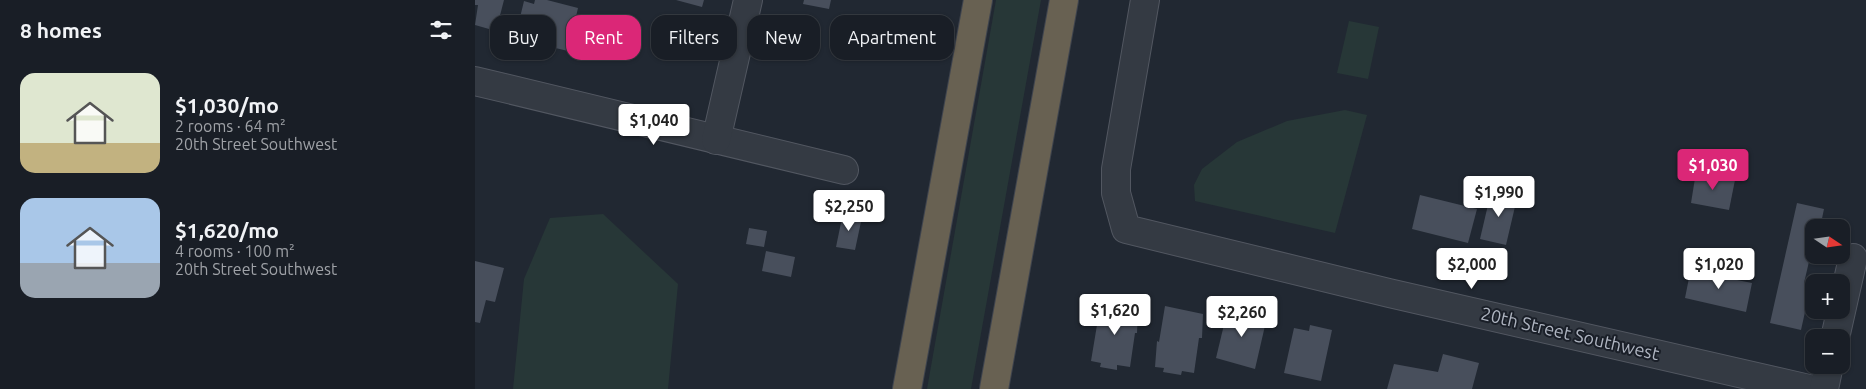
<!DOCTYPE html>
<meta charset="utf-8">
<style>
body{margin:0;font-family:Ubuntu,sans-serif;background:#262b32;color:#f1f3f6;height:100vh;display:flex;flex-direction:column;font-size:19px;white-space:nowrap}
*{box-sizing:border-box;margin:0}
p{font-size:16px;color:#9fa2a7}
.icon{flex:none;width:28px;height:28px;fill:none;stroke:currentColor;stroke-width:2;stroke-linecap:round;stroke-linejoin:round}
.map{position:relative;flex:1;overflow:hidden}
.side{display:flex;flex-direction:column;background:#191e26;width:475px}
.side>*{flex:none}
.guide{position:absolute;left:15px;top:15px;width:475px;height:45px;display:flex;gap:10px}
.needle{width:32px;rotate:103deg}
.controls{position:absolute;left:1330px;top:219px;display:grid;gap:10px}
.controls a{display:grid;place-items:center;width:45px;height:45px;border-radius:10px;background:#191e26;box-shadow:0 1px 4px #0004,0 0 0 1px #373c43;font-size:25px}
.price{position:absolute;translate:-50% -42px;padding:0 11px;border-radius:5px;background:#fff;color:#222;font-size:16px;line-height:32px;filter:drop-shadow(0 1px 2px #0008)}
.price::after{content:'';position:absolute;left:50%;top:30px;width:15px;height:11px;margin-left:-8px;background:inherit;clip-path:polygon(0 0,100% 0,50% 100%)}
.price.on{background:#db2777;color:#fff}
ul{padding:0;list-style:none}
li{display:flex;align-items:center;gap:15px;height:125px;padding:0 20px}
li span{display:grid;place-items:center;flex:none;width:140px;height:100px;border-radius:15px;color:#555}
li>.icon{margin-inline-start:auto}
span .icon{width:60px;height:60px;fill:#fffc;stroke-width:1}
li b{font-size:21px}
h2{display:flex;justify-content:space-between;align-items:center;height:60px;padding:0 20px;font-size:21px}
.chip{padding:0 18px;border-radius:15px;background:#191e26;box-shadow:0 1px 4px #0004,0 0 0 1px #373c43;font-size:18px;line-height:45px}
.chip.on{background:#db2777;color:#fff}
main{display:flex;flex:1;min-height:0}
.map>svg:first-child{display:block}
.green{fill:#273737}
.building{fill:#484f5c}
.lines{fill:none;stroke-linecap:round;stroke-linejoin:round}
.minor-casing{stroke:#525761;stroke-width:30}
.highway-casing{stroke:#3f444e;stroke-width:30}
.minor{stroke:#343a43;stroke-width:28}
.highway{stroke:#686152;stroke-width:28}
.labels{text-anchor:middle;stroke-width:4;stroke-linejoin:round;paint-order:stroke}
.street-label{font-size:18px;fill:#aeb4c0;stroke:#1a1f28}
</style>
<main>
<section class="side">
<h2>8 homes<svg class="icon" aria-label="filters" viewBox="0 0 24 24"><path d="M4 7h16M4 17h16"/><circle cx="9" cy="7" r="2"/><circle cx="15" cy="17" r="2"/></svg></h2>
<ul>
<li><span style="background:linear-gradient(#dfe7d0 70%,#c2b280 0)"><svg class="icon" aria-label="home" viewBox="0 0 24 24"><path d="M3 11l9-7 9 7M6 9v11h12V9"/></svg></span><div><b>$1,030/mo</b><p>2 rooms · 64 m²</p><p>20th Street Southwest</p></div></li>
<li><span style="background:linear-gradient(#a9c7e8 65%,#9aa5b1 0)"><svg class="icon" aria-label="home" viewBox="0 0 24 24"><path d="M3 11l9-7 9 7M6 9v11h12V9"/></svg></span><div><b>$1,620/mo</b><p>4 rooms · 100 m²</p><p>20th Street Southwest</p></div></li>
</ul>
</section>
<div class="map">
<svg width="1391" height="389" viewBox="0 0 1391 389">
<rect width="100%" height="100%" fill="#212832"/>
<!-- green -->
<g class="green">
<polygon points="521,0 566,0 496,389 452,389"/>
<polygon points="874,21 904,27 893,79 862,73"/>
<polygon points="870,110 892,115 860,233 720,201 719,185 727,169 762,142 812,121"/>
<polygon points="128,214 203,284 193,389 38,389 49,279 75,218"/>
</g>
<!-- building -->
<g class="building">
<polygon points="0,0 29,0 21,31 0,25 3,5 0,5"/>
<polygon points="60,0 72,0 103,8 93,51 72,46 74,35 64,32 61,43 40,38 49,1 59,4"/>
<polygon points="201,0 229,0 227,7"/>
<polygon points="329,0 356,0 354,9 328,4"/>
<polygon points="1221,172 1260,180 1254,210 1216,203"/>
<polygon points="1016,192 1042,198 1031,245 1005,239"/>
<polygon points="945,195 1002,209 993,243 937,229"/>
<polygon points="1322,203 1349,209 1345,228 1339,228 1339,254 1336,253 1329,283 1336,285 1326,330 1295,323"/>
<polygon points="368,213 387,217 380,250 361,247"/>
<polygon points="274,228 292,231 289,247 271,244"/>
<polygon points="291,251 320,257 316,277 287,271"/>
<polygon points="0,261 29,268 20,302 11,300 5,323 0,322"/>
<polygon points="1236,267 1248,270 1247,277 1277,283 1271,312 1210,298 1215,273 1233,277"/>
<polygon points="626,301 647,304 654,306 653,309 663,311 662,333 660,333 655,367 642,365 642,370 625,367 626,363 616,361"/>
<polygon points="690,306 728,314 727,338 724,338 719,373 707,371 706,375 688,372 689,368 680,367 682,341 684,342"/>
<polygon points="753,308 792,317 780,369 741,358"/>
<polygon points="835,325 857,330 846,381 809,373 819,328 834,331"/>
<polygon points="968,354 1004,363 997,389 912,389 919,364 963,372"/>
</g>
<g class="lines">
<defs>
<g id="minor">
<polyline points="670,0 641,169 641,193 651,229 914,293 1334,389"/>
<polyline points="0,81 369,170"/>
<polyline points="241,140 273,0"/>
<polyline points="1360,338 1378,258"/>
<polyline points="1349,389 1354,365"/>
</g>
<g id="highway">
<polyline points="432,389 503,0"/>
<polyline points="519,389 589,0"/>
</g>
</defs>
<!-- minor casing -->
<use href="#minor" class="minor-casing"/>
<!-- highway casing -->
<use href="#highway" class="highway-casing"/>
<!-- minor -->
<use href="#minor" class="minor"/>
<!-- highway -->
<use href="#highway" class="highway"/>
</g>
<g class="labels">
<!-- street labels -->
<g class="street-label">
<text transform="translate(1095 334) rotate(13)" y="6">20th Street Southwest</text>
</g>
</g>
</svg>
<div class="controls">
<a><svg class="needle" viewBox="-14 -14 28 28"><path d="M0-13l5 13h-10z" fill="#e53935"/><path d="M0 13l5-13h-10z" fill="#9fa2a7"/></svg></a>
<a>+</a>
<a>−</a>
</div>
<b class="price" style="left:179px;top:146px">$1,040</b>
<b class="price on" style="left:1238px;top:191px">$1,030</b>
<b class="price" style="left:1024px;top:218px">$1,990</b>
<b class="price" style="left:374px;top:232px">$2,250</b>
<b class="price" style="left:997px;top:290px">$2,000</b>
<b class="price" style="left:1244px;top:290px">$1,020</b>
<b class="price" style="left:640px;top:336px">$1,620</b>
<b class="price" style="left:767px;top:338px">$2,260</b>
<div class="guide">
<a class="chip">Buy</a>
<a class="chip on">Rent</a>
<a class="chip">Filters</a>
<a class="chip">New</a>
<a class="chip">Apartment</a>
</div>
</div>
</main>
